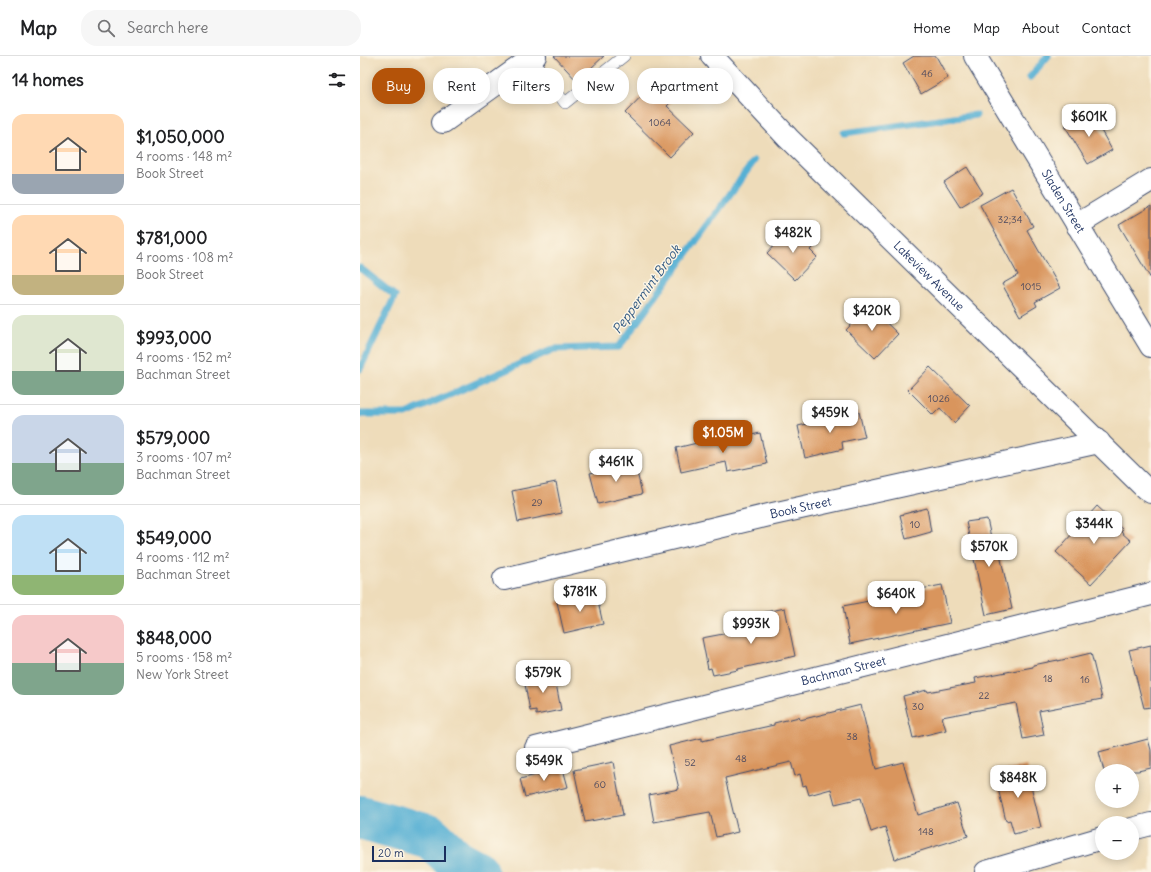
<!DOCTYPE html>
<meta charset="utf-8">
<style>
body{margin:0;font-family:Delius,sans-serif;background:#f6f6f6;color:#202124;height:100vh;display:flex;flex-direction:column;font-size:15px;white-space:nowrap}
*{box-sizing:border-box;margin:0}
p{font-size:13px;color:#757577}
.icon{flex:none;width:22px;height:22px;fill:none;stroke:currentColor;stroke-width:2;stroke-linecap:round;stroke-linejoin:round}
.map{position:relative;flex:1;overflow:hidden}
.sheet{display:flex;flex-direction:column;background:#fff;width:360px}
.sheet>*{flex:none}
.guide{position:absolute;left:12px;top:12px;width:380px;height:36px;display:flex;gap:8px}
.tools{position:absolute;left:735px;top:708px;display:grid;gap:8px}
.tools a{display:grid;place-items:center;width:44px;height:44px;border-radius:50%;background:#fff;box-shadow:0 2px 10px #0003;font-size:20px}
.scale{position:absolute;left:12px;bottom:10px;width:74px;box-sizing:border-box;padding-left:4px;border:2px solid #1b2f5e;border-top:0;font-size:11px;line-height:14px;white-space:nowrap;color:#1b2f5e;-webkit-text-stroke:3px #fcf5e5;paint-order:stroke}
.price{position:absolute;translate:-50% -34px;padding:0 9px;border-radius:8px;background:#fff;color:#222;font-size:13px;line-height:26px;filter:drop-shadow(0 1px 2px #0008)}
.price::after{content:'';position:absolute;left:50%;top:24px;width:12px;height:9px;margin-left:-6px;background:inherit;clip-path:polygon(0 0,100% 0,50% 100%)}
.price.current{background:#b45309;color:#fff}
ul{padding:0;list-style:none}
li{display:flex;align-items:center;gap:12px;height:100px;padding:0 12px}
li+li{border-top:1px solid #e0e0e0}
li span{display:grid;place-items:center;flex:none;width:112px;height:80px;border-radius:12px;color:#555}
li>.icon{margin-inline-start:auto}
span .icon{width:48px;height:48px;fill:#fffc;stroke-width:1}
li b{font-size:17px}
h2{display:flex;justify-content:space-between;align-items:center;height:48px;padding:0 12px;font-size:17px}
.tag{padding:0 14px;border-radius:16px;background:#fff;box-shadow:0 2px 10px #0003;font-size:14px;line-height:36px}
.tag.current{background:#b45309;color:#fff}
header{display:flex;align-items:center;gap:24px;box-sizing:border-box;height:56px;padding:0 20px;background:#fff;border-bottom:1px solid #e0e0e0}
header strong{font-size:19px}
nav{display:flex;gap:22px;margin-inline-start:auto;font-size:14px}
.search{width:280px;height:36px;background:#f6f6f6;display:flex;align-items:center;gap:10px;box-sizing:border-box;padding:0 14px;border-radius:16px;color:#757577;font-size:15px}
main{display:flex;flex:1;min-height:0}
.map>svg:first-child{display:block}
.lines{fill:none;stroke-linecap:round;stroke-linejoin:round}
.stream{stroke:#57b0d4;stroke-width:7}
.river{stroke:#57b0d4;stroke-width:44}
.building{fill:#d9955d}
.service-casing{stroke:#3b496c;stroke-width:12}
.minor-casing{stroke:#3b496c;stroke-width:24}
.secondary-casing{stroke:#3b496c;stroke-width:24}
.service{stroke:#fff;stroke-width:11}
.minor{stroke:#fff;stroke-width:22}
.secondary{stroke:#fff;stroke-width:22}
.labels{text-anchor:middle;stroke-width:3;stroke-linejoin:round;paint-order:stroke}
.number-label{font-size:10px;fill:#4a485e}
.street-label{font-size:12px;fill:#1b2f5e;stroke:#fcf5e5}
.water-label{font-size:13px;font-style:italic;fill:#2d5681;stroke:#fcf5e5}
</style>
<header>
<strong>Map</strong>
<div class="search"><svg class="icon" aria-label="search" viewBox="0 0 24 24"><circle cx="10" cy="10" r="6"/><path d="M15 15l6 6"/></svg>Search here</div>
<nav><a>Home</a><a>Map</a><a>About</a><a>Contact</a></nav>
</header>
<main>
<section class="sheet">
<h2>14 homes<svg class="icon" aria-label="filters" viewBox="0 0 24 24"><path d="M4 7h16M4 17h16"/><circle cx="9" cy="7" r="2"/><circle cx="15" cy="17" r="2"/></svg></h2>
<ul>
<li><span style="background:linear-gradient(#ffd9b3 75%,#9aa5b1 0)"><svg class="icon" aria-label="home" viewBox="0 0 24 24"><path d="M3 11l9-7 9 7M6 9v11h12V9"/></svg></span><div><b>$1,050,000</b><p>4 rooms · 148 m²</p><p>Book Street</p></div></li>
<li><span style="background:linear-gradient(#ffd9b3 75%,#c2b280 0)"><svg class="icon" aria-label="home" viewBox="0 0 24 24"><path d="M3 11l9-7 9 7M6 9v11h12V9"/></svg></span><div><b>$781,000</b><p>4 rooms · 108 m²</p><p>Book Street</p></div></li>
<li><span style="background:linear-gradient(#dfe7d0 70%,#7fa58c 0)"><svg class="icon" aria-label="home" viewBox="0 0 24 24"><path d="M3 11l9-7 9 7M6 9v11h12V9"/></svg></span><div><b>$993,000</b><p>4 rooms · 152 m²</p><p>Bachman Street</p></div></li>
<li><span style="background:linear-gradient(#c9d6e8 60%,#7fa58c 0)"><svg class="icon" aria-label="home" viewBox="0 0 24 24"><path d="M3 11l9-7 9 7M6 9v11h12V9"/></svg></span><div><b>$579,000</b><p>3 rooms · 107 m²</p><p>Bachman Street</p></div></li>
<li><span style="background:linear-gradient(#bfe0f5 75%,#8fb573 0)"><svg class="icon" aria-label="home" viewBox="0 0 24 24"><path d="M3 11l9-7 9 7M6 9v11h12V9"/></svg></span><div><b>$549,000</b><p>4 rooms · 112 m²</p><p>Bachman Street</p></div></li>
<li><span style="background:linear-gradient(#f6c9c9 60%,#7fa58c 0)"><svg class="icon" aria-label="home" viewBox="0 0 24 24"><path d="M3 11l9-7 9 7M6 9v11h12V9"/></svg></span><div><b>$848,000</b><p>5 rooms · 158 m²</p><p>New York Street</p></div></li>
</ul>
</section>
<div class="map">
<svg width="791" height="816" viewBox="0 0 791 816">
<rect width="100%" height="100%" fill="#fcf5e5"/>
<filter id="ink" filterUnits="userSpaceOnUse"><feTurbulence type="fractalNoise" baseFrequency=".025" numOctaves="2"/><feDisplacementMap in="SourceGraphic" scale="8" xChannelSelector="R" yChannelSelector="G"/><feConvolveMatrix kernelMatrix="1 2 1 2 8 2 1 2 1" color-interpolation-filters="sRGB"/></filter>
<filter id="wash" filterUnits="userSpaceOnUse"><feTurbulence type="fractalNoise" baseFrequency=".012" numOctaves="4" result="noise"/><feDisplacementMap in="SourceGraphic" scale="16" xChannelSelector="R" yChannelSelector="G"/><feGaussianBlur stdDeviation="0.9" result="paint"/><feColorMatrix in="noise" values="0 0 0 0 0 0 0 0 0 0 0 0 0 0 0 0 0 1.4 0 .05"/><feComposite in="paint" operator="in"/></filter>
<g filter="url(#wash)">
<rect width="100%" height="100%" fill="#eedcba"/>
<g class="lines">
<!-- stream -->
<g class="stream">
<polyline points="670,21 688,0"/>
<polyline points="484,77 616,59"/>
<polyline points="0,212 35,240 0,313"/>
<polyline points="0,358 46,358 194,293 259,291 394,105"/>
</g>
<!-- river -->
<polyline class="river" points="0,761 71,781 96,805 117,816"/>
</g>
<g id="blocks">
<!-- building -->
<g class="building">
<polygon points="194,0 244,0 217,25"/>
<polygon points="554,0 576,0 588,22 561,38 543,7"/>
<polygon points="293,28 311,46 307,50 334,76 310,101 265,57"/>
<polygon points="730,55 752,94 728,108 705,70"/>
<polygon points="607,111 623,137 600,151 584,126"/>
<polygon points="651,132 673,170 667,174 700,232 675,246 677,250 660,260 642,228 658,219 620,149"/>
<polygon points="791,150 791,223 759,169"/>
<polygon points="429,173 435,180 438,177 453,191 450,194 457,201 435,224 407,197"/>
<polygon points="509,250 538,278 515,302 486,274"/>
<polygon points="570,311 610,350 594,367 580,352 573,359 548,334"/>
<polygon points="499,356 505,381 482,386 483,393 445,402 438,370"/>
<polygon points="400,377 407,408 368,416 366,406 321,416 316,392 358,382 359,387"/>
<polygon points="275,407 282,438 238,448 230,417"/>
<polygon points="196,426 202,457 158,466 152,435"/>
<polygon points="737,450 763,474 761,476 771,485 731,528 696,496"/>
<polygon points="567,452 571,476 546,483 540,459"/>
<polygon points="627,463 632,486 637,485 652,553 626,559 606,466"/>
<polygon points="582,529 590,567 490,588 483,550 550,537 550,535"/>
<polygon points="236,537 243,568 204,577 197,546"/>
<polygon points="425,552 435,600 378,613 378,614 353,619 351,612 348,613 342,582 400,571 399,567 403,566 401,557"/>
<polygon points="791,589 791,651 784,652 769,594"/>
<polygon points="731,597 742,643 679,655 684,679 663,683 656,647 582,661 586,674 553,682 543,640 567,634 568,636 616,627 615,622 673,611 673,609 698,604 698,605"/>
<polygon points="194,617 201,654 176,659 176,654 170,655 164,623"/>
<polygon points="501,649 516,713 543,706 558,759 597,747 608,780 535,803 525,771 511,776 501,742 475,748 471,733 449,739 446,729 443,730 440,718 435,720 431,706 365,722 378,776 356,781 350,756 294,766 289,739 319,733 309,690 342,682 342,685 414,669 414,667 439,661 440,664"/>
<polygon points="788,683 791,694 791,712 778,715 744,715 739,696"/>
<polygon points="253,706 263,759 225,766 214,714"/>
<polygon points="197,709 199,714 203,713 208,731 165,741 160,723 180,718 179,713"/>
<polygon points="666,709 681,771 654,778 650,764 646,765 634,716"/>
</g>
</g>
</g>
<g filter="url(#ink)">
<use href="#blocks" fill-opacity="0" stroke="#3b496c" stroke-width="1"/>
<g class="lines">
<defs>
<polyline id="service" points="172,3 205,47 264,0"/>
<g id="minor">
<path id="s1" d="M615,0L791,290"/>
<polyline points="83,66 175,0"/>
<polyline points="717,169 791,124"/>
<path id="s2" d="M144,523L413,458L739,386"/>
<path id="s3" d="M176,692L791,538"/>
<polyline points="772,773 791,768"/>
<polyline points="626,816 742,782"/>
</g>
<g id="secondary">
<path id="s4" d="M352,0L428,82L785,432L791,436"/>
</g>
</defs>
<!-- service casing -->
<use href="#service" class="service-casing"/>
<!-- minor casing -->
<use href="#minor" class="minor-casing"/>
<!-- secondary casing -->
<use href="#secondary" class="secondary-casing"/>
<!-- service -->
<use href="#service" class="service"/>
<!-- minor -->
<use href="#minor" class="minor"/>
<!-- secondary -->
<use href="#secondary" class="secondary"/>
</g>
</g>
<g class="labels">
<!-- number labels -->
<g class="number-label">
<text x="567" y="21">46</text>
<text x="300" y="70">1064</text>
<text x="650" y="167">32;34</text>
<text x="671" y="234">1015</text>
<text x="579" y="346">1026</text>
<text x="177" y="450">29</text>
<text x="555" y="472">10</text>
<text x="688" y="626">18</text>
<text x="725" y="627">16</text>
<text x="624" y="643">22</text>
<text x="558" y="654">30</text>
<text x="492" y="684">38</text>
<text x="381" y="706">48</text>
<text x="330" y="710">52</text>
<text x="240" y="732">60</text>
<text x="566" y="779">148</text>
</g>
<!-- street labels -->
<g class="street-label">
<text dy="4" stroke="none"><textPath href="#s1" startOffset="170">Sladen Street</textPath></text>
<text dy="4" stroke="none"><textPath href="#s4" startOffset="309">Lakeview Avenue</textPath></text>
<text dy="4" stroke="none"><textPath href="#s2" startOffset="305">Book Street</textPath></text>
<text dy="4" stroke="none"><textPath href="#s3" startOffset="317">Bachman Street</textPath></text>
</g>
<!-- water labels -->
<g class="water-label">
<text transform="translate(286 233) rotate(-54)" y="5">Peppermint Brook</text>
</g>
</g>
</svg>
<div class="tools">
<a>+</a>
<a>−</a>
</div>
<div class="scale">20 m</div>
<b class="price" style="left:729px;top:82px">$601K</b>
<b class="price" style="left:433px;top:198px">$482K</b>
<b class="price" style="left:512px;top:276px">$420K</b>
<b class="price" style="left:470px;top:378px">$459K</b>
<b class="price current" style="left:363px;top:398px">$1.05M</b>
<b class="price" style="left:256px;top:427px">$461K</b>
<b class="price" style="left:734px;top:489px">$344K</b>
<b class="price" style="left:629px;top:512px">$570K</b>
<b class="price" style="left:220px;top:557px">$781K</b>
<b class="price" style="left:536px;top:559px">$640K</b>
<b class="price" style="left:391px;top:589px">$993K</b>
<b class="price" style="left:183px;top:638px">$579K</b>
<b class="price" style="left:184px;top:726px">$549K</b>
<b class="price" style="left:658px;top:743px">$848K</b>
<div class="guide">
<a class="tag current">Buy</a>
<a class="tag">Rent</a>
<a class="tag">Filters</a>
<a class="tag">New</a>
<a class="tag">Apartment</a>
</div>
</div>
</main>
